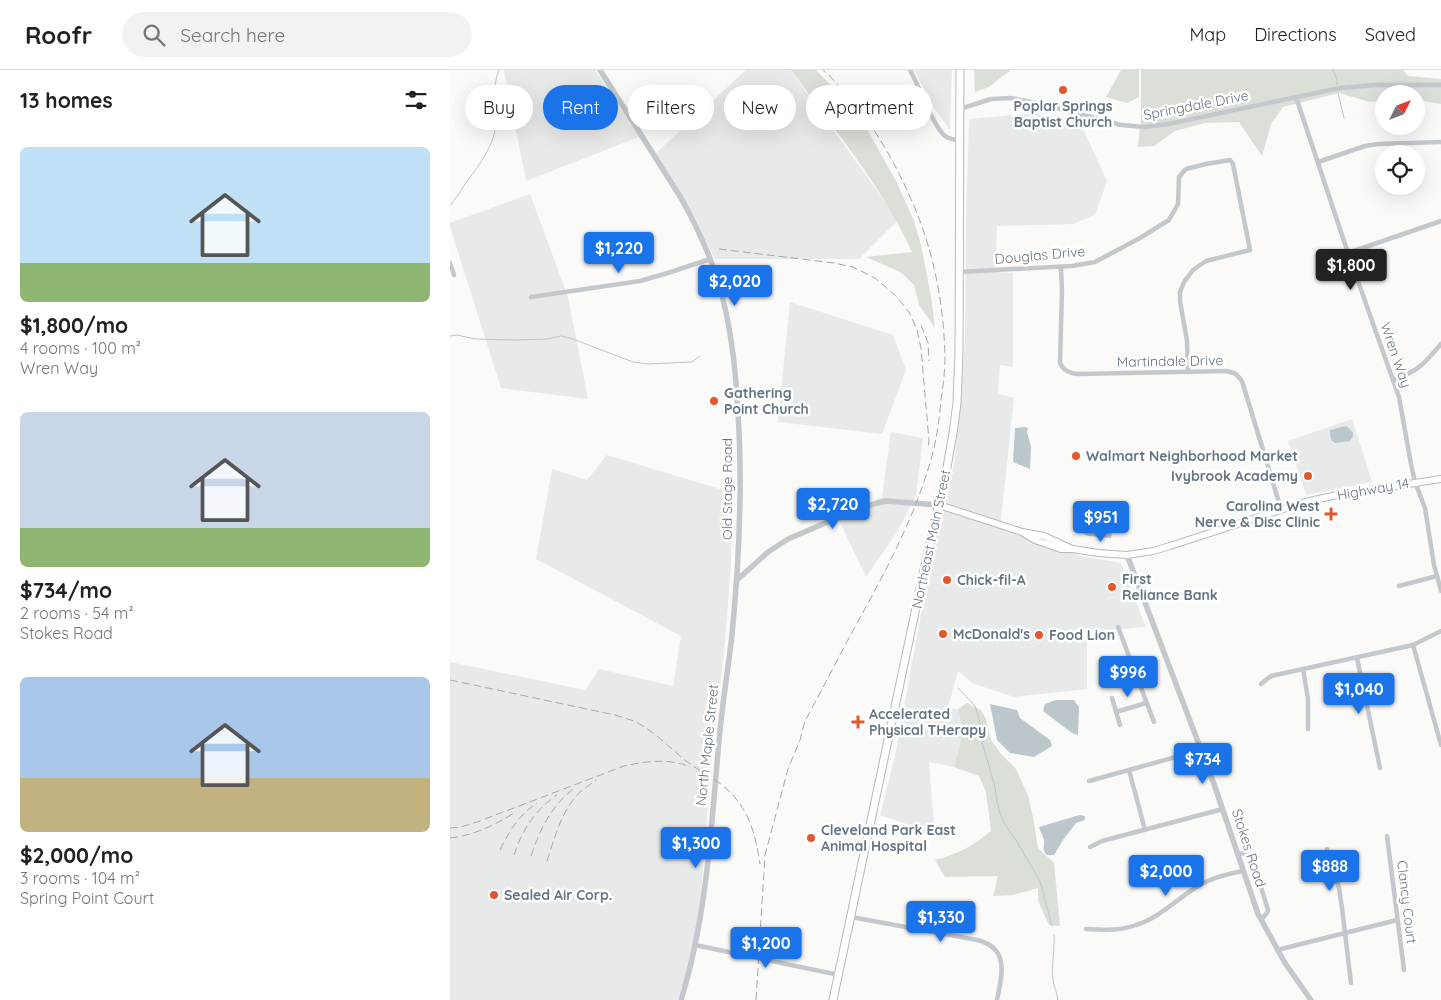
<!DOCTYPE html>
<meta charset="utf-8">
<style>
body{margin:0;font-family:Quicksand,sans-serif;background:#f2f2f2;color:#202124;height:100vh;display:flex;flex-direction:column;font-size:19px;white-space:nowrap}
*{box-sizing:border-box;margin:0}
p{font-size:16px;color:#757577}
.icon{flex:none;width:28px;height:28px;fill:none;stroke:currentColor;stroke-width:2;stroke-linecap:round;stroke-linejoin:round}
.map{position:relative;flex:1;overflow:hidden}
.side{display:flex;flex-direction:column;background:#fff;width:450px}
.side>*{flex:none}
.top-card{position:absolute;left:15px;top:15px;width:475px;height:45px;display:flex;gap:10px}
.needle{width:32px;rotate:48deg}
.controls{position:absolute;left:925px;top:15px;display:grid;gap:10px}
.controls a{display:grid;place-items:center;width:50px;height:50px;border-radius:50%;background:#fff;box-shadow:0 5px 20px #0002;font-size:25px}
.price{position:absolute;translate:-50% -42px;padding:0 11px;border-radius:5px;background:#1a73e8;color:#fff;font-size:16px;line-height:32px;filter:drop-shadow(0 1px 2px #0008)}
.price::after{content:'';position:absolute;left:50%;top:30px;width:15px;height:11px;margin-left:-8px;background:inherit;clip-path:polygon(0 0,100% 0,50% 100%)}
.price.selected{background:#222;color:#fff}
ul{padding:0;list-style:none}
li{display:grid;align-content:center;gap:10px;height:265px;padding:0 20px}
li span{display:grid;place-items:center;height:155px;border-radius:8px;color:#555}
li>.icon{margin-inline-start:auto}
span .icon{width:90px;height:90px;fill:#fffc;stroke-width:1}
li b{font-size:21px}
h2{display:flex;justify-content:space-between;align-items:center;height:60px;padding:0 20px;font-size:21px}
.pill{padding:0 18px;border-radius:22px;background:#fff;box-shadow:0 5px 20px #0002;font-size:18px;line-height:45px}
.pill.selected{background:#1a73e8;color:#fff}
header{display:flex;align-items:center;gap:30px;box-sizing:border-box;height:70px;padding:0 25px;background:#fff;border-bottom:1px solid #e0e0e0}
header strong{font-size:24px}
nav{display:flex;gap:28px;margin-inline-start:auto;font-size:18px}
.search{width:350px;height:45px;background:#f2f2f2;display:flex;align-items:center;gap:12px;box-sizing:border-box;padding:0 18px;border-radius:28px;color:#757577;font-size:19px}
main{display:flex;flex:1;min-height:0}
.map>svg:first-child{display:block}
.built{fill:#e8e9e9}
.green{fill:#dadfd7}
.water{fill:#bbc7cb}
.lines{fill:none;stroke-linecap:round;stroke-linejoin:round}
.stream{stroke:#bbc7cb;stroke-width:1}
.secondary-casing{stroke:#b3babf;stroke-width:8}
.primary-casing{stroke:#b5babe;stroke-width:9}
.minor{stroke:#c3c8cc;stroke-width:4.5}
.tertiary{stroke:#c3c8cc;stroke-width:5.5}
.secondary{stroke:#fff;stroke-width:6}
.primary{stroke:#fff;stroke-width:7}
.rail{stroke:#a2aab0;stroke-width:1;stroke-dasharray:8 4;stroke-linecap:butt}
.poi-dot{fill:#e4572e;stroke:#fff;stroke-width:2}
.labels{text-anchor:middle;stroke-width:5;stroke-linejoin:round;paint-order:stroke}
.street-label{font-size:14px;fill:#657683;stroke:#fff}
.poi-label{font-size:14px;font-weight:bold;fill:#657683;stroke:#fff;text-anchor:start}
</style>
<header>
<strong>Roofr</strong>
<div class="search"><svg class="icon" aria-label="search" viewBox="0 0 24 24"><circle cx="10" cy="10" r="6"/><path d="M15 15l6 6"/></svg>Search here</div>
<nav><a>Map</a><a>Directions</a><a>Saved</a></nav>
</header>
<main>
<section class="side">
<h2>13 homes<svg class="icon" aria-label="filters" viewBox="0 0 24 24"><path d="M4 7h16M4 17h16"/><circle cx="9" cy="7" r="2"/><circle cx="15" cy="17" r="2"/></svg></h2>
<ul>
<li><span style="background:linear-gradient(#bfe0f5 75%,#8fb573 0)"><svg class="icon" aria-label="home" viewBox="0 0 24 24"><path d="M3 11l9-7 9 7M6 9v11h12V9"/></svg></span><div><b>$1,800/mo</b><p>4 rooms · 100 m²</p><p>Wren Way</p></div></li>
<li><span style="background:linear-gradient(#c9d6e8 75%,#8fb573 0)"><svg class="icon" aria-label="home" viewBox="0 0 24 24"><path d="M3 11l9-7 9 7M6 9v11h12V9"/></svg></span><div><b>$734/mo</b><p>2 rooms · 54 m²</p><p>Stokes Road</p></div></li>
<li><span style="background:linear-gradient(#a9c7e8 65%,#c2b280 0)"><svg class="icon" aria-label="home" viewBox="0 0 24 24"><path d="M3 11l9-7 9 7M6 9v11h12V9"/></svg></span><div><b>$2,000/mo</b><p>3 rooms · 104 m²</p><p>Spring Point Court</p></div></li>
</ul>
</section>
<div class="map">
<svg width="991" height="930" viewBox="0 0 991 930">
<rect width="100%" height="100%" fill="#fafaf8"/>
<!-- built -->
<g class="built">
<polygon points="54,0 145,0 189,67 76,111"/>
<polygon points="296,0 340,0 448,150 409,189 265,189 247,152 206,83"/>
<polygon points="464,0 502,0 500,60 484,38"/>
<polygon points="585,43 634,61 657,111 645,145 623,154 547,156 545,202 563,203 563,297 550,295 548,324 564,328 551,449 555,461 631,486 671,493 696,557 637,562 637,619 564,627 522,613 508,601 498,638 508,639 513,661 504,697 479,692 485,768 457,754 430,745 445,686 484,473 505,390 515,273 516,153 519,49"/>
<polygon points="80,124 118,227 138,329 51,318 0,157 0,153"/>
<polygon points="340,232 443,265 456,300 432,364 328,352"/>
<polygon points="902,349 922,412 856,425 838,371"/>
<polygon points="441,362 473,368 466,426 445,465 416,507 388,448 432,427"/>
<polygon points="157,385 283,423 281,495 274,583 262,681 247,876 227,930 0,930 0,592 135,620 149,599 223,616 231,566 86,489 102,399 137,410"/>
</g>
<!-- green -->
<g class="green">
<path d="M341,0H366L387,21L417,59L447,113L464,151L471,175L481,226L485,258L469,235L464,215L454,205L448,201L416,187L462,182C433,117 383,58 341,0Z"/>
<polygon points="524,0 577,0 561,0 539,17 525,22"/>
<polygon points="671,0 689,0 689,27 677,33 656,27"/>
<polygon points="691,0 953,0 958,6 991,9 991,34 966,30 966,24 934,24 934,31 920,32 889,23 833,37 821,54 812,86 789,52 755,53 725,61 704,76 688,77 691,48"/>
<path d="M517,633L531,640L536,649L541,670L551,684L566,699L578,725L584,752L588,778L604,793L610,856L599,855L588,831V818L563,825L543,826L548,806L495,807L485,790C508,784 523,776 541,761L536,722L529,706L504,697L513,661L508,639Z"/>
</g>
<!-- water -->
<g class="water">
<path d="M896,356L903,362V366L900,371L885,373C880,370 880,365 880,360Z"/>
<polygon points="575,357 578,358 577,362 581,377 580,399 563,392 565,358"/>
<polygon points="636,448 651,453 661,453 662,461 661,468 638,466 632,463"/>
<polygon points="606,630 624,630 629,637 628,665 622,663 593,641 595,634"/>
<polygon points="540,634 567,640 570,648 600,670 602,676 584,687 560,683 547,670"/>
<path d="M630,745L635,746V750L626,753L613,770L604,785H597C591,779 595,777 594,770C593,766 590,761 589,757Z"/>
</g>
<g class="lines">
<!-- stream -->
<g class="stream">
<polyline points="883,0 887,9 887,15"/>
<polyline points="888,23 894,48"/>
<path d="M0,136C6,129 10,121 15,114C29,95 44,77 46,53C47,33 41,19 49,0"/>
<polyline points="0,266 7,265 25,269 65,270 97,269 111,266 120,268 183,292 198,294 242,292 250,286"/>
<polyline points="508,618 525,636 532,660 532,672 545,717 547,732 550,743 554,753 566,770 590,811 602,856"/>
<path d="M604,865C605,880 601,895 603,910C604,917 607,923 608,930"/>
</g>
<defs>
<g id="secondary">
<polyline points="489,435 572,462 594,466 622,479"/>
<polyline points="572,462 585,470 611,479 623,479 648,483 677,485 703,481 720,476 855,432 887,425 991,409"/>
</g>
<polyline id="primary" points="383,930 474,500 496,403 503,363 507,333 509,282 510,0"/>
</defs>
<!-- secondary casing -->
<use href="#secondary" class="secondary-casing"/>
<!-- primary casing -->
<use href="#primary" class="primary-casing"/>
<!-- minor -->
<g class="minor">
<path d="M460,0C469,16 483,56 495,66C499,69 505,70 510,71"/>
<polyline points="846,27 898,183 949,327 961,394 965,412 975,438 984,495 991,521"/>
<polyline points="510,39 541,29 561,28 592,34 671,55 695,57 718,54 890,18 925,15 991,15"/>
<polyline points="868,92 915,76 928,74 991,72"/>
<polyline points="898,183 991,151"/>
<polyline points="0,193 4,205"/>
<path d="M611,197L612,220L610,293C614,301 619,303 628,304L777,301L786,304L792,311L831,439"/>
<polyline points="509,202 622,196 645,192 690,168 719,150 728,134 729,107 736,99 756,94 780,90 783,94 800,180 756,191 743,200 734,212 730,222 730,231 737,271 738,302"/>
<polyline points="81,227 190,211 221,202 260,189"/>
<path d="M943,310C969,301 974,294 991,274"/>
<polyline points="949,516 987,506"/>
<polyline points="668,557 704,652"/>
<polyline points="963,575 991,675"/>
<polyline points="907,588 930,698"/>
<polyline points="853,599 858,629 858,659"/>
<polyline points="653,601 681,591"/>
<polyline points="811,614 821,606 963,575 991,561"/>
<polyline points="662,628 670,655"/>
<polyline points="666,642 696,633"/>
<polyline points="679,700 695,760"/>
<polyline points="639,711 751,680"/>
<polyline points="937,766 954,900"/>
<polyline points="640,777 652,771 773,739"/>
<polyline points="877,779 889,818 892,838 901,913"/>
<polyline points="787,784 796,783 802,788 818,840 817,843 811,850"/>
<path d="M401,847L527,870C560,878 552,905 547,930"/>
<path d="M636,859C654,860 670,861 686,855C709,848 726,830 745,818C760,808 776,804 793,801"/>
<polyline points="245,875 389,905"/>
<polyline points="827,880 947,850"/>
</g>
<!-- tertiary -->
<g class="tertiary">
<path d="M150,0L231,128C246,155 259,182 268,211C281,254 286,299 288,344C293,418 289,492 282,565C278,600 272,636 269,671C261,758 257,846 231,930"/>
<polyline points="677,485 764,714 808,844 835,893 861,930"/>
<polyline points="287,510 318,482 338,469 408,439 427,433 436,431 489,435"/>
</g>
<!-- secondary -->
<use href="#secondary" class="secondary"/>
<!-- primary -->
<use href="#primary" class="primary"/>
<!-- rail -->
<g class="rail">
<polyline points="269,179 384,193 403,197 425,208 446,226 459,242 467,260 471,278 479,371 478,377"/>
<polyline points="471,255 478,273 479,291"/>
<path d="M0,610L165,645C171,647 178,649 184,651C204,661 219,677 236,691C246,699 258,704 268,712C297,733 305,760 310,794"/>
<path d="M0,758L11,757L27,752L174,696C196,691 219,688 240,697"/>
<path d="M0,768C25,765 43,756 64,743"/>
<path d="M50,780C60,760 68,746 87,733"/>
<path d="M64,785C72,760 85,740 107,725"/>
<path d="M81,786C90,759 102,734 126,717"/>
<path d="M97,791C105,767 111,741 130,722C135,718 141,714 146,710"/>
<path d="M306,930L315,785L338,699L350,670L355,651C372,620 388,588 405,557C433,506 462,453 479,396C486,375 489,352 491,330C493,316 495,302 495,288C494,233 483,177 460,127C440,81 411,34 373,0"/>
</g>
</g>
<!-- markers -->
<g class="poi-dot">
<circle cx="613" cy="20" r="5"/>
<circle cx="264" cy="331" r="5"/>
<circle cx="626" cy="386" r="5"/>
<circle cx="858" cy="406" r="5"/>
<path d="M878.5 436.5h5v5h5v5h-5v5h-5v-5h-5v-5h5z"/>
<circle cx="497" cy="510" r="5"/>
<circle cx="662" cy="517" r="5"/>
<circle cx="493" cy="564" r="5"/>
<circle cx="589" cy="565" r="5"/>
<path d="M405.5 644.5h5v5h5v5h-5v5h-5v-5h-5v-5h5z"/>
<circle cx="361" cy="768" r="5"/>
<circle cx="44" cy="825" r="5"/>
</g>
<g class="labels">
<!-- street labels -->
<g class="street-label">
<text transform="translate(746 35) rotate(-11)" y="5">Springdale Drive</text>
<text transform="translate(590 185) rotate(-5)" y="5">Douglas Drive</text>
<text transform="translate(946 285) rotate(71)" y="5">Wren Way</text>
<text transform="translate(720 291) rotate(-1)" y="5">Martindale Drive</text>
<text transform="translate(277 419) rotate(-90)" y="5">Old Stage Road</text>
<text transform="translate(923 419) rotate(-10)" y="5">Highway 14</text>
<text transform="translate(481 469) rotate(-78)" y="5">Northeast Main Street</text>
<text transform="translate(257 675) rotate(-84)" y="5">North Maple Street</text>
<text transform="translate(799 778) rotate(72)" y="5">Stokes Road</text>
<text transform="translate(957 832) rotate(83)" y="5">Clancy Court</text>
</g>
<!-- poi labels -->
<g class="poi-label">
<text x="613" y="41" text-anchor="middle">Poplar Springs<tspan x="613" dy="16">Baptist Church</tspan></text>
<text x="274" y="328">Gathering<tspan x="274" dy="16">Point Church</tspan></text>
<text x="636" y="391">Walmart Neighborhood Market</text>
<text x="848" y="411" text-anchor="end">Ivybrook Academy</text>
<text x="870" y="441" text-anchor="end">Carolina West<tspan x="870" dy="16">Nerve &amp; Disc Clinic</tspan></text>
<text x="672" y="514">First<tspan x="672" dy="16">Reliance Bank</tspan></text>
<text x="507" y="515">Chick-fil-A</text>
<text x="503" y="569">McDonald's</text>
<text x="599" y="570">Food Lion</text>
<text x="419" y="649">Accelerated<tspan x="419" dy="16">Physical THerapy</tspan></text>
<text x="371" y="765">Cleveland Park East<tspan x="371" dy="16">Animal Hospital</tspan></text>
<text x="54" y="830">Sealed Air Corp.</text>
</g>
</g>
</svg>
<div class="controls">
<a><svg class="needle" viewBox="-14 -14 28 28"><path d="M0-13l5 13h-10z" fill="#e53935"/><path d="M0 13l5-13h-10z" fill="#757577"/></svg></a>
<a><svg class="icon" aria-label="locate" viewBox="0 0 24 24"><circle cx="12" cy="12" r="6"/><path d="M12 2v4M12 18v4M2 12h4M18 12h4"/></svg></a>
</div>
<b class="price" style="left:169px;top:204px">$1,220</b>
<b class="price selected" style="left:901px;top:221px">$1,800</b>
<b class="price" style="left:285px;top:237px">$2,020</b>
<b class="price" style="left:383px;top:460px">$2,720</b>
<b class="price" style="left:651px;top:473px">$951</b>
<b class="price" style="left:678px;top:628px">$996</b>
<b class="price" style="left:909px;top:645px">$1,040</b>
<b class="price" style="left:753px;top:715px">$734</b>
<b class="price" style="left:246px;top:799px">$1,300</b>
<b class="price" style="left:880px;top:822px">$888</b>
<b class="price" style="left:716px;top:827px">$2,000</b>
<b class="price" style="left:491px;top:873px">$1,330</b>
<b class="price" style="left:316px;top:899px">$1,200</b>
<div class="top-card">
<a class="pill">Buy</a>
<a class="pill selected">Rent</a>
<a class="pill">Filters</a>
<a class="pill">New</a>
<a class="pill">Apartment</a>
</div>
</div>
</main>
